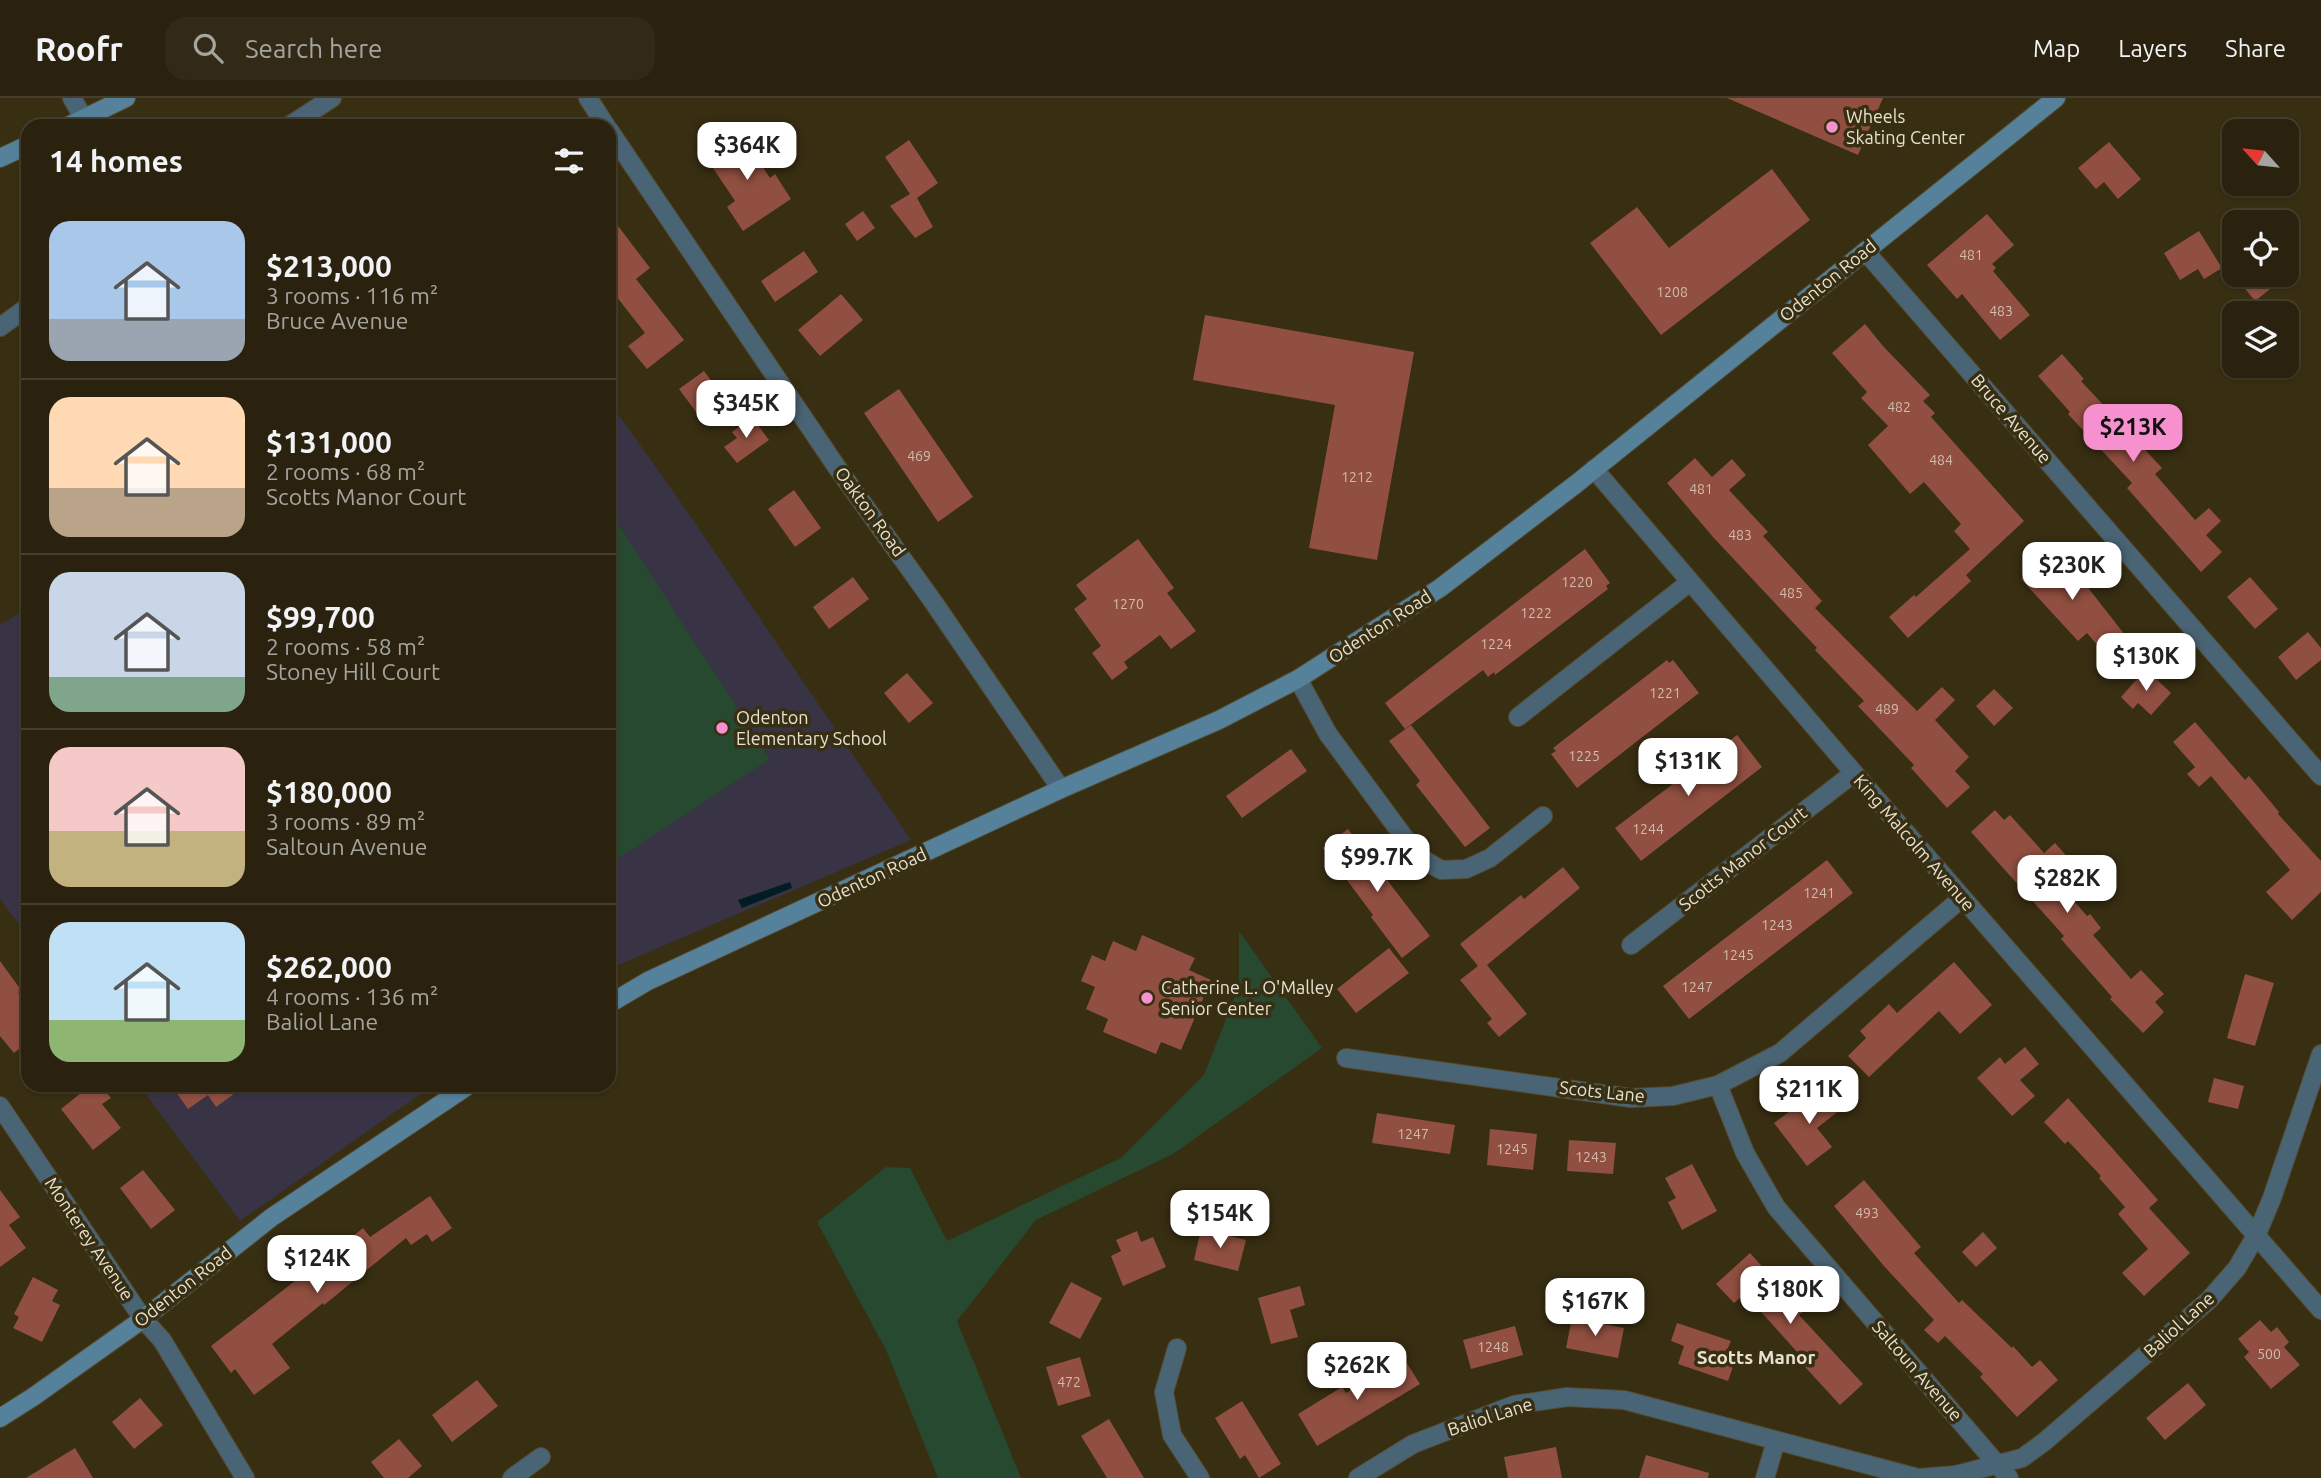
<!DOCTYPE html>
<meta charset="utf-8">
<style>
body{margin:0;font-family:Ubuntu,sans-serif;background:#322a17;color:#f1f3f6;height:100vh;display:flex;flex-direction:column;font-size:26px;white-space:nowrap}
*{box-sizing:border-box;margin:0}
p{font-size:23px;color:#a5a49e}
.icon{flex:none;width:38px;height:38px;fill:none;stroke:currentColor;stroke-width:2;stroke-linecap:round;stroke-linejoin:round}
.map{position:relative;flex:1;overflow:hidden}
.panel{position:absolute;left:21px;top:21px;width:595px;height:973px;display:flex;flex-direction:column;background:#2a220e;border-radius:21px;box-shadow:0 2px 5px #0004,0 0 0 2px #463f2e}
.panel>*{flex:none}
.needle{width:46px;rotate:297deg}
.fabs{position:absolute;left:2222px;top:21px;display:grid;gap:14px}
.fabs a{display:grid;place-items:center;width:77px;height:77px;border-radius:14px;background:#2a220e;box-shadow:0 2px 5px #0004,0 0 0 2px #463f2e;font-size:35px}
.price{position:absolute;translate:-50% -60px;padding:0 16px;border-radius:14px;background:#fff;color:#222;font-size:23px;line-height:46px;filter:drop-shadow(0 2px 4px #0008)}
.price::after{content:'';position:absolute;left:50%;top:42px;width:21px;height:16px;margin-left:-10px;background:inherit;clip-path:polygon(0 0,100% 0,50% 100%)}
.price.on{background:#f790ce;color:#111}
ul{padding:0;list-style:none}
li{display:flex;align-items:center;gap:21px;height:175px;padding:0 28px}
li+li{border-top:2px solid #463f2e}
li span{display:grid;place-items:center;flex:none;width:196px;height:140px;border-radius:21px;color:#555}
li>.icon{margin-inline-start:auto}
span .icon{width:84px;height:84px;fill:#fffc;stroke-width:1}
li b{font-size:30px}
h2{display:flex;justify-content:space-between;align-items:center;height:84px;padding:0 28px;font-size:30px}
header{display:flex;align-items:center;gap:42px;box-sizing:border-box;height:98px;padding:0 35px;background:#2a220e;border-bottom:2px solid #463f2e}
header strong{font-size:33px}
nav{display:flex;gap:38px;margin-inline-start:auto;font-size:24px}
.search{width:490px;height:63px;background:#322a17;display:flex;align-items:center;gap:18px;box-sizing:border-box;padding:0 24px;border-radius:21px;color:#a5a49e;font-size:26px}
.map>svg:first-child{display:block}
.education{fill:#383445}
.green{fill:#274930}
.water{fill:#011c23}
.building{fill:#904f40}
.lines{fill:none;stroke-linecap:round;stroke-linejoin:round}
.street-casing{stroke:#544b31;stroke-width:20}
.secondary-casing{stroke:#544b31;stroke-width:20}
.street{stroke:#496474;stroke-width:18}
.secondary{stroke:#55819a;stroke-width:18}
.poi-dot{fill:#f790ce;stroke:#382e12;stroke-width:2.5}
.labels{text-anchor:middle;stroke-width:7;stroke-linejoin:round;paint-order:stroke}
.number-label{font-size:14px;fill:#d1bcad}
.poi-label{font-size:18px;fill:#e7e1d1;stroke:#382e12;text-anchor:start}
.street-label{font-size:18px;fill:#e7e1d1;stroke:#382e12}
.neighbourhood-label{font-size:19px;font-weight:bold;fill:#e7e1d1;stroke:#382e12}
</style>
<header>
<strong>Roofr</strong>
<div class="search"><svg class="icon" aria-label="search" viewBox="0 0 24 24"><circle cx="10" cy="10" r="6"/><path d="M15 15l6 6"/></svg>Search here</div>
<nav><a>Map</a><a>Layers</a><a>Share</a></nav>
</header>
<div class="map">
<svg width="2321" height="1380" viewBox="0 0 2321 1380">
<rect width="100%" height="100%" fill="#382e12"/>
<!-- education -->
<g class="education">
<polygon points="609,303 684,409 911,742 609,871"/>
<polygon points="28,510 28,838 0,801 0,527"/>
<polygon points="139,987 433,987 240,1123"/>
</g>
<!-- green -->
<g class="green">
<polygon points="609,412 770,661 609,766"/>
<polygon points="1239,833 1322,950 1173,1056 1036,1122 957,1223 1021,1380 938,1380 886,1252 817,1124 886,1069 910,1070 947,1143 1121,1060 1204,977 1239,888"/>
</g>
<!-- water -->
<polygon class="water" points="790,784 792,790 742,810 738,802"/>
<!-- building -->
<g class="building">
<polygon points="1727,0 1883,0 1858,57"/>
<polygon points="740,34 770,80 775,76 791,101 743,133 727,109 735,103 705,58"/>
<polygon points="909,42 938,85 917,100 933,129 915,140 890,108 910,96 885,59"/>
<polygon points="2109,44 2141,81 2118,101 2104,84 2096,91 2078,70"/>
<polygon points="1772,71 1810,122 1661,237 1590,145 1637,109 1669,150"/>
<polygon points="863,113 875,130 857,143 845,126"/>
<polygon points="609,116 650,170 636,181 684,242 647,271 628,248 645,235 609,189"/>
<polygon points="1987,116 2014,147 1992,166 1996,170 1993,173 2030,217 2000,242 1962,196 1957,201 1927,167"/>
<polygon points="2199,133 2222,170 2204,181 2198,171 2180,182 2164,155"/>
<polygon points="804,153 818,174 775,204 761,183"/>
<polygon points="2234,177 2288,177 2255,203"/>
<polygon points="841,196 863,222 820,258 798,232"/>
<polygon points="1205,217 1414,254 1377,462 1309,450 1335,307 1193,282"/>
<polygon points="1865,226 1883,248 1930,297 1923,303 1935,315 1931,319 2024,423 1966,477 1971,483 1908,540 1889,519 1914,497 1916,499 1970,451 1954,433 1961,426 1924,384 1910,396 1868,347 1888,328 1861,300 1867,294 1832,255"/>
<polygon points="2062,256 2084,281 2081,283 2162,370 2155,376 2195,422 2209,410 2221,423 2206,437 2222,454 2201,474 2127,390 2132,385 2068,316 2070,314 2038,278"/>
<polygon points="704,273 727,304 702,322 679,291"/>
<polygon points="899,291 973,399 938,424 864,315"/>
<polygon points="752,319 769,342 737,365 724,349 737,340 732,334"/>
<polygon points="1695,360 1712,379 1732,361 1746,377 1729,392 1768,434 1763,438 1822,503 1815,510 1917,613 1942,589 1955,602 1935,622 1969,659 1955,673 1970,689 1947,710 1911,670 1914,667 1858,608 1864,603 1815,552 1817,550 1713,439 1667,385"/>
<polygon points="794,392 821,430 795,449 768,411"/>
<polygon points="1138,441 1174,490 1167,495 1196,533 1171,551 1160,537 1124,564 1128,570 1112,582 1092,555 1101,548 1074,511 1087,501 1076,487"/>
<polygon points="1585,451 1610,485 1606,488 1608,491 1495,577 1494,574 1488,579 1483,572 1405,631 1385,605"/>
<polygon points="2054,451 2082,482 2125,537 2104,555 2087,535 2078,543 2021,481"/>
<polygon points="853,479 869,501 829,531 813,509"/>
<polygon points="2250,479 2278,511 2255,531 2227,499"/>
<polygon points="2308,534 2321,550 2321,562 2296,582 2278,559"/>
<polygon points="1667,562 1669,565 1673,562 1699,595 1577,690 1551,656 1556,653 1553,650"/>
<polygon points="2146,571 2171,595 2151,617 2138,605 2133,611 2121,599"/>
<polygon points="907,575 933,605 909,625 884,595"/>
<polygon points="1994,591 2013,610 1994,628 1976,608"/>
<polygon points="2195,624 2245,682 2249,678 2279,714 2278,716 2321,763 2321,794 2292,822 2266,794 2290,772 2211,678 2199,689 2187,676 2195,669 2173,644"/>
<polygon points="1411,627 1490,730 1465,749 1416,687 1420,683 1389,643"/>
<polygon points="1737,637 1762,669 1641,763 1615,730"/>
<polygon points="1291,651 1307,673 1242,720 1226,698"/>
<polygon points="1995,712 2004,722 2010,717 2044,755 2055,745 2072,764 2054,780 2087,818 2090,816 2101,830 2093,837 2131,881 2141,872 2164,896 2155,904 2164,914 2143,935 2110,901 2112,899 2061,841 2064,838 1971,734"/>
<polygon points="1348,731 1430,838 1402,860 1371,819 1373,817 1323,750"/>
<polygon points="1827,762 1853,795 1689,921 1663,888"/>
<polygon points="1563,769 1580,790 1487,867 1527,916 1499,939 1487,925 1492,921 1460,882 1478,868 1460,846 1521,797 1524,801"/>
<polygon points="1142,837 1195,860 1189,872 1211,882 1181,952 1161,944 1156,956 1103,934 1108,921 1086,911 1095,889 1081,883 1092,857 1105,863 1113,843 1136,853"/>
<polygon points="1389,850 1409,875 1356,915 1337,891"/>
<polygon points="0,863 21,892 18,894 28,907 28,944 14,955 0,938"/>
<polygon points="1954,864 1992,907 1960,936 1939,913 1869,979 1848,958 1866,940 1860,933 1889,906 1897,915"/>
<polygon points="2245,876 2274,885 2255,948 2227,940"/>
<polygon points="2025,949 2039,966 2020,982 2035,998 2012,1018 1977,980 2000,959 2005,966"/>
<polygon points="2214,980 2244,988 2238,1011 2208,1004"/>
<polygon points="91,987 101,987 111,1000 102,1006 121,1030 93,1052 61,1011"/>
<polygon points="171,987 246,987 216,1009 208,997 188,1011"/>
<polygon points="1822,989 1840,1012 1817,1030 1832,1049 1807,1068 1774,1025"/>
<polygon points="2068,1000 2158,1102 2149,1110 2190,1155 2144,1198 2122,1175 2148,1151 2118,1116 2125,1109 2099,1080 2101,1078 2068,1043 2065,1046 2044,1024"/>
<polygon points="1377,1015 1455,1027 1450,1056 1372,1045"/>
<polygon points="1490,1031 1537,1036 1533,1072 1487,1067"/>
<polygon points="1569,1042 1616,1045 1613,1076 1567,1073"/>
<polygon points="1692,1066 1717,1113 1682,1132 1668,1104 1676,1100 1665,1080"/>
<polygon points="143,1072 175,1112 151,1131 120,1090"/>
<polygon points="1864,1082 1921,1149 1914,1155 1959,1205 1962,1202 2012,1250 2013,1248 2032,1269 2040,1262 2058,1282 2017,1319 1980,1279 1983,1276 1945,1238 1938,1245 1924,1232 1934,1222 1883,1167 1834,1108"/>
<polygon points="0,1092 20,1119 9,1127 26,1150 0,1169"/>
<polygon points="430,1098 452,1130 432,1144 427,1136 411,1147 406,1140 324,1207 323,1205 272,1246 290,1270 254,1297 235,1271 231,1275 211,1248 313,1169 315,1170 363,1130 370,1139"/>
<polygon points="1201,1131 1246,1142 1238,1173 1194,1162"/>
<polygon points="1137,1133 1141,1144 1153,1139 1166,1169 1123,1188 1111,1158 1121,1153 1116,1142"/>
<polygon points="1983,1134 1997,1150 1976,1169 1962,1154"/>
<polygon points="1750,1155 1803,1214 1799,1217 1863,1286 1840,1307 1795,1258 1798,1255 1745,1196 1734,1205 1716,1186"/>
<polygon points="33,1179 58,1192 52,1203 60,1207 42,1244 13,1230 19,1219 14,1216"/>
<polygon points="1071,1184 1102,1200 1080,1241 1049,1225"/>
<polygon points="1300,1188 1305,1207 1290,1212 1298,1239 1271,1246 1258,1200"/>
<polygon points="1572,1220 1624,1230 1618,1260 1566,1250"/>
<polygon points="2260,1222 2271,1234 2277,1229 2289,1244 2284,1249 2300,1267 2271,1291 2244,1259 2249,1254 2238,1241"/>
<polygon points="1677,1225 1731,1243 1728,1250 1738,1254 1728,1283 1678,1266 1684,1248 1671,1243"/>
<polygon points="1515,1228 1523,1257 1471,1271 1463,1242"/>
<polygon points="1080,1259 1091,1298 1058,1308 1046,1269"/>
<polygon points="1403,1259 1420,1286 1317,1348 1298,1316 1342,1289 1346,1295"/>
<polygon points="477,1282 498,1308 452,1344 432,1317"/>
<polygon points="2188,1285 2206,1307 2165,1342 2146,1320"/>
<polygon points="140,1300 163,1327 134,1351 112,1324"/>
<polygon points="1242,1303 1281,1366 1259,1380 1245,1357 1240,1361 1215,1320"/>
<polygon points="1109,1321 1144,1380 1107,1380 1081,1338"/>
<polygon points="399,1341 422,1368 408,1380 384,1380 371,1364"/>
<polygon points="1556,1349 1562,1380 1508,1380 1504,1359"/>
<polygon points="75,1350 93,1380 26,1380"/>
<polygon points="1646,1357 1709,1375 1708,1380 1639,1380"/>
</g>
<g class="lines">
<defs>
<g id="street">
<polyline points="72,0 88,28"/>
<polyline points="588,0 606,28"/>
<polyline points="289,28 332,0"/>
<polyline points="609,32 836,368 932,502 1061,691"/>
<polyline points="1865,153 2321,678"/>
<polyline points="0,229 28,209"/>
<polyline points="1594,371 1854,675 2321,1212"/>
<polyline points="1298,581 1328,636 1418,758 1441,772 1466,771 1490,760 1543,718"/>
<polyline points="1518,619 1690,484"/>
<polyline points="1631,847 1854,675"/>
<polyline points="1346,960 1631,1000 1673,998 1718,987 1780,955 1962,800"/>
<polyline points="1718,987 1745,1055 1776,1109 2009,1380"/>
<polyline points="0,1008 143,1221 162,1242 245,1380"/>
<polyline points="1177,1250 1164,1294 1172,1337 1200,1380"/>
<polyline points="512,1380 541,1359"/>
<polyline points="1358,1380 1413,1346 1514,1307 1567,1299 1624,1302 1918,1380"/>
<polyline points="1765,1380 1776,1343"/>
<polyline points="1919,1380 1956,1377 2022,1360 2044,1344 2209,1202 2237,1170 2257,1136 2272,1100 2321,956"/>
</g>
<g id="secondary">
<polyline points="68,28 126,0"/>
<polyline points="0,60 28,47"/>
<polyline points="609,906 648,883 1061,691 1219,622 1298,581 1440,490 1576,386 2056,0"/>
<polyline points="0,1320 33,1299 143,1221 272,1119 469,987"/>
</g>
</defs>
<!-- street casing -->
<use href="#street" class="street-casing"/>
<!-- secondary casing -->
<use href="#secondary" class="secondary-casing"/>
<!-- street -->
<use href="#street" class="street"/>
<!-- secondary -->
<use href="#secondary" class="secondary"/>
</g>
<!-- markers -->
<g class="poi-dot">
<circle cx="1832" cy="29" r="7"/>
<circle cx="722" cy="630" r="7"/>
<circle cx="1147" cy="900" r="7"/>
</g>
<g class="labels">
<!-- number labels -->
<g class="number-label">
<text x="1971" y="162">481</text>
<text x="1672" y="199">1208</text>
<text x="2001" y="218">483</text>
<text x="1899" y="314">482</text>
<text x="919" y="363">469</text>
<text x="1941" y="367">484</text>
<text x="1357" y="384">1212</text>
<text x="1701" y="396">481</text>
<text x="1740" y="442">483</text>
<text x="1577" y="489">1220</text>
<text x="1791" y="500">485</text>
<text x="1128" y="511">1270</text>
<text x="1536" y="520">1222</text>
<text x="1496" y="551">1224</text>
<text x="1665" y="600">1221</text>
<text x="1887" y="616">489</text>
<text x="1584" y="663">1225</text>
<text x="1648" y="736">1244</text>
<text x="1819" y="800">1241</text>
<text x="1777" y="832">1243</text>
<text x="1738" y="862">1245</text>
<text x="1697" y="894">1247</text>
<text x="1413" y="1041">1247</text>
<text x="1512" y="1056">1245</text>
<text x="1591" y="1064">1243</text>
<text x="1867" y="1120">493</text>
<text x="1493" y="1254">1248</text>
<text x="2269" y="1261">500</text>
<text x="1069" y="1289">472</text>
</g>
<!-- poi labels -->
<g class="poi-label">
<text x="1846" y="25">Wheels<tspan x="1846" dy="21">Skating Center</tspan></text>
<text x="736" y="626">Odenton<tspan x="736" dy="21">Elementary School</tspan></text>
<text x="1161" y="896">Catherine L. O'Malley<tspan x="1161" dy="21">Senior Center</tspan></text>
</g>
<!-- street labels -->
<g class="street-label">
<text transform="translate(1828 183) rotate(-39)" y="6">Odenton Road</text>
<text transform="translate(2011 321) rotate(49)" y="6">Bruce Avenue</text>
<text transform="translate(870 414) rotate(54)" y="6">Oakton Road</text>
<text transform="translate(1380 529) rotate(-33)" y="6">Odenton Road</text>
<text transform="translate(1914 745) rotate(49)" y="6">King Malcolm Avenue</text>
<text transform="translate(1743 761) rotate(-38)" y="6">Scotts Manor Court</text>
<text transform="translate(872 780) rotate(-25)" y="6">Odenton Road</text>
<text transform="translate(1602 994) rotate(6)" y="6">Scots Lane</text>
<text transform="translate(89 1141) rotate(56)" y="6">Monterey Avenue</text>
<text transform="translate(183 1189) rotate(-38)" y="6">Odenton Road</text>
<text transform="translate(2179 1227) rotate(-42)" y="6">Baliol Lane</text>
<text transform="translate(1917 1273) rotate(49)" y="6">Saltoun Avenue</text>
<text transform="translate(1490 1319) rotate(-18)" y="6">Baliol Lane</text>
</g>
<!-- neighbourhood labels -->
<g class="neighbourhood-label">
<text x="1756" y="1266">Scotts Manor</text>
</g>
</g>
</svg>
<div class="fabs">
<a><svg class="needle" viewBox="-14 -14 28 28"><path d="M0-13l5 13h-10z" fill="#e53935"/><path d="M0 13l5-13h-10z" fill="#a5a49e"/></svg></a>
<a><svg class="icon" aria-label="locate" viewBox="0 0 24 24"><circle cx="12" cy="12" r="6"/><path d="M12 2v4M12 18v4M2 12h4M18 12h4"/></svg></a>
<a><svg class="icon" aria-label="layers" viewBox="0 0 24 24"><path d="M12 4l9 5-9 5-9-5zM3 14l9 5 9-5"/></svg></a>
</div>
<b class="price" style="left:747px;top:84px">$364K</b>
<b class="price" style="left:746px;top:342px">$345K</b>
<b class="price on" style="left:2133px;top:366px">$213K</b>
<b class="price" style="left:2072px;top:504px">$230K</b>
<b class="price" style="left:2146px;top:595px">$130K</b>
<b class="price" style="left:1688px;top:700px">$131K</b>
<b class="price" style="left:1377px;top:796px">$99.7K</b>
<b class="price" style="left:2067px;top:817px">$282K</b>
<b class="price" style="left:1809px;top:1028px">$211K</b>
<b class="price" style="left:1220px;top:1152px">$154K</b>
<b class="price" style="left:317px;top:1197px">$124K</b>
<b class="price" style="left:1790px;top:1228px">$180K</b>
<b class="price" style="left:1595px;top:1240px">$167K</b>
<b class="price" style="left:1357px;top:1304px">$262K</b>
<section class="panel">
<h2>14 homes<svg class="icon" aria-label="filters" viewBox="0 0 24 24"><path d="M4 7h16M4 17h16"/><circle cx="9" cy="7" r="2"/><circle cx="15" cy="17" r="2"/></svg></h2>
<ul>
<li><span style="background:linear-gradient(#a9c7e8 70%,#9aa5b1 0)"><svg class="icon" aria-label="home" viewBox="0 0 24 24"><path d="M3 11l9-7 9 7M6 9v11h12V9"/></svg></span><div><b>$213,000</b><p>3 rooms · 116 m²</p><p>Bruce Avenue</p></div></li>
<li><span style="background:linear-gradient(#ffd9b3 65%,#b9a48a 0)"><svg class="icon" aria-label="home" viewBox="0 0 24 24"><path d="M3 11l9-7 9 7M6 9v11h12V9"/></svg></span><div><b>$131,000</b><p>2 rooms · 68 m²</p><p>Scotts Manor Court</p></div></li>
<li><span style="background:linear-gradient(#c9d6e8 75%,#7fa58c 0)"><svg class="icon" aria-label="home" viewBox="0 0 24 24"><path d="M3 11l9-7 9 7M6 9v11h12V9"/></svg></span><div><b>$99,700</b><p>2 rooms · 58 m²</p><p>Stoney Hill Court</p></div></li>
<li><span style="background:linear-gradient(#f6c9c9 60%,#c2b280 0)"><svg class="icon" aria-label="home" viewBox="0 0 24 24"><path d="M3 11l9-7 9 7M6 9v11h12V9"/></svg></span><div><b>$180,000</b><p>3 rooms · 89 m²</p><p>Saltoun Avenue</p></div></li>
<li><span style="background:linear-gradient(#bfe0f5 70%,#8fb573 0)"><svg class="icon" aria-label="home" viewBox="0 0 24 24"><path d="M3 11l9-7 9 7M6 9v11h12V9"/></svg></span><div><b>$262,000</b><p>4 rooms · 136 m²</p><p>Baliol Lane</p></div></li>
</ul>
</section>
</div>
